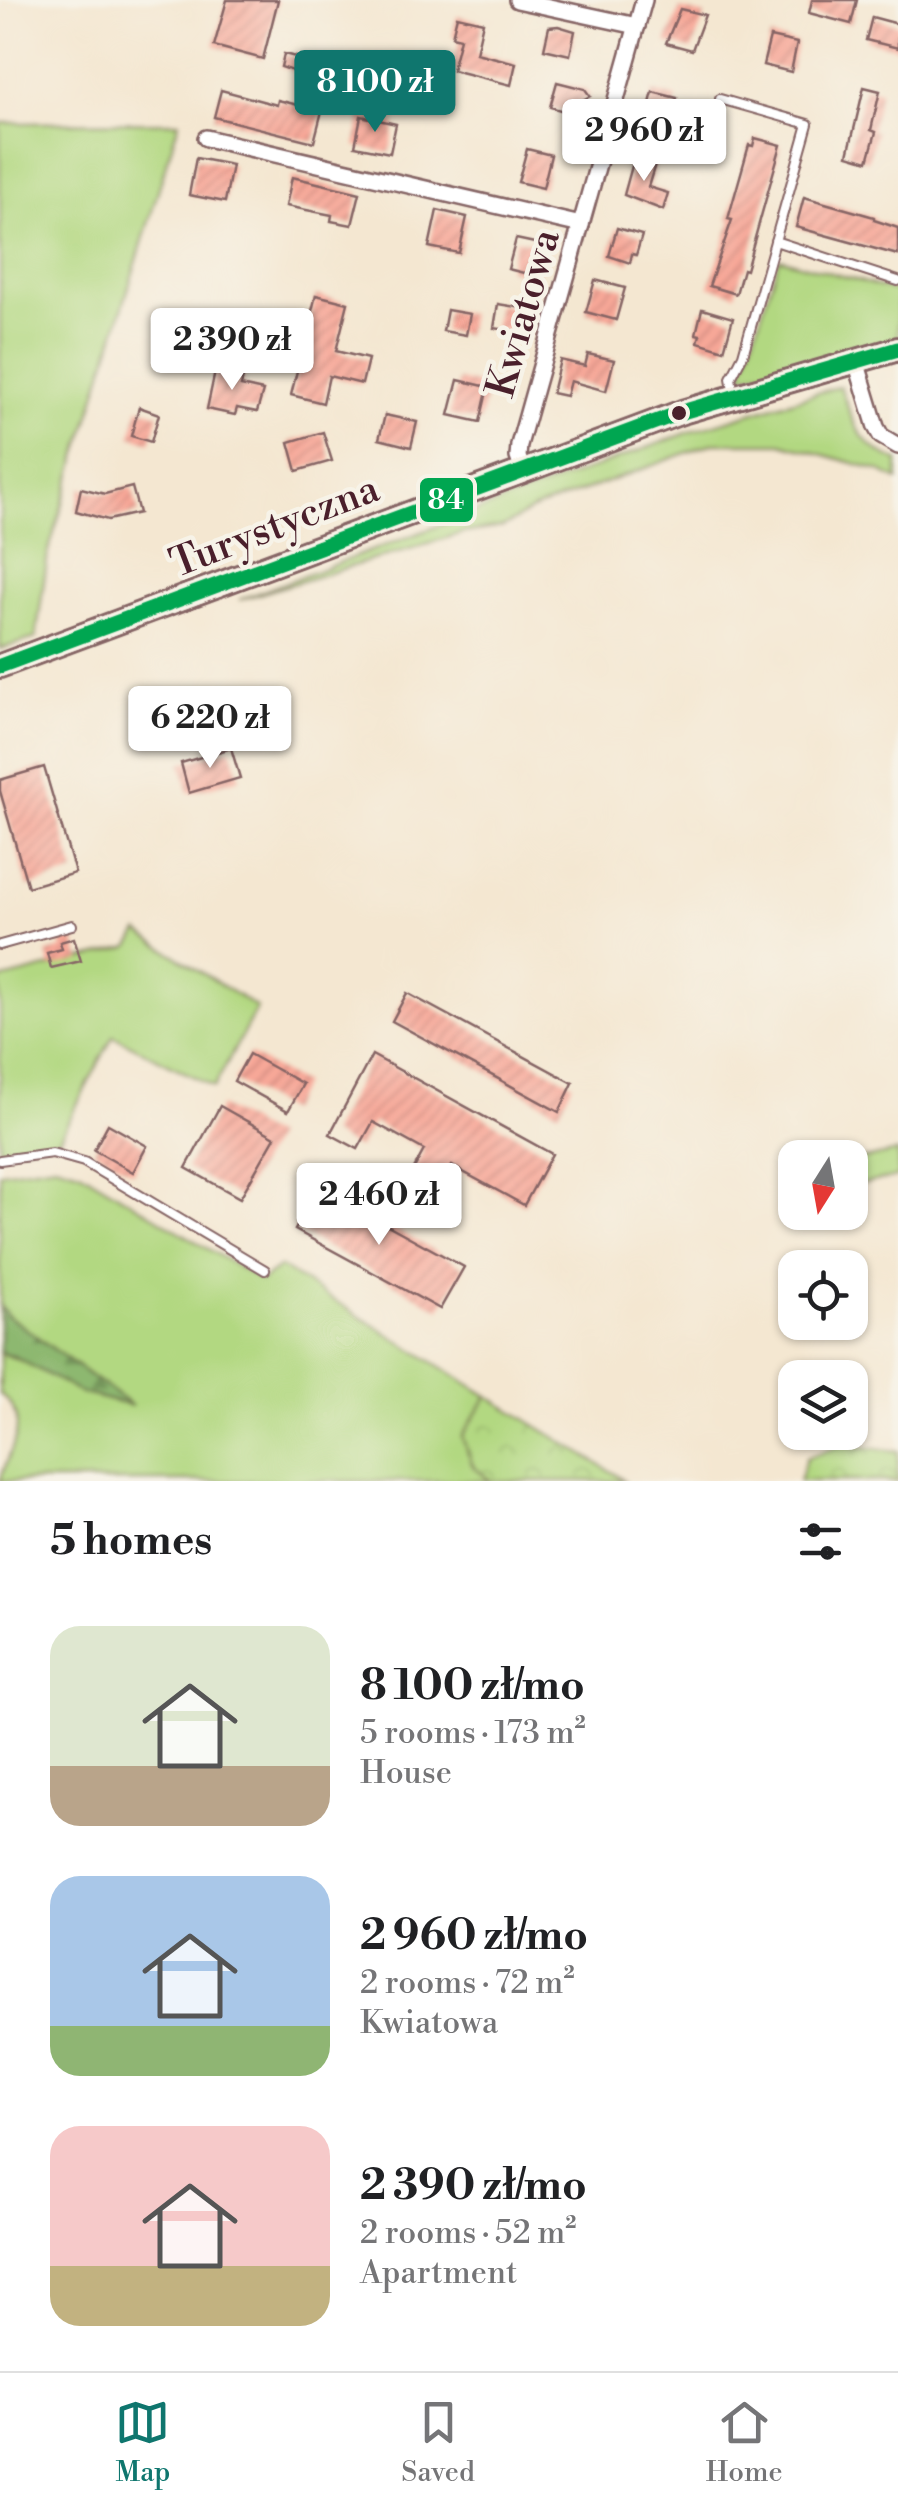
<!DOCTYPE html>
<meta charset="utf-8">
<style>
body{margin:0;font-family:"Libre Bodoni",serif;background:#f6f6f6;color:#202124;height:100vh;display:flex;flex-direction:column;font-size:38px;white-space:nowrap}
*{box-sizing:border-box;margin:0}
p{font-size:32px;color:#757577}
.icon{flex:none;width:55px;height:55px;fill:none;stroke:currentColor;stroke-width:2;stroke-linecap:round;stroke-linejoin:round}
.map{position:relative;height:1481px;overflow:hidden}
.details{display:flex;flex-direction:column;background:#fff;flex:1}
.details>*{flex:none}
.needle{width:65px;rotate:191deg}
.buttons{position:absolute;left:778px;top:1140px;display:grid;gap:20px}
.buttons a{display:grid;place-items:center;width:90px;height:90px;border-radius:20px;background:#fff;box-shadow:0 2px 8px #0004;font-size:50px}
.price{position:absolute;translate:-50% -85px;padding:0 22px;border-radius:10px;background:#fff;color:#222;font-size:32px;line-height:65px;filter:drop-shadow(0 2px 5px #0008)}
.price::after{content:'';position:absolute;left:50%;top:60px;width:30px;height:22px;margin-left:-15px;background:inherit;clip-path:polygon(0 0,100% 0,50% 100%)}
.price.active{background:#0f766e;color:#fff}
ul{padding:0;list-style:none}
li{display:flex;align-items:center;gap:30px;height:250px;padding:0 50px}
li span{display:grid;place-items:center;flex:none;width:280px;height:200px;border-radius:30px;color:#555}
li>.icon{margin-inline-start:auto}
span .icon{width:120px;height:120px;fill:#fffc;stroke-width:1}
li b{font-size:42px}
h2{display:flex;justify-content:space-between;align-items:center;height:120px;padding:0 50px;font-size:42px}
.menu{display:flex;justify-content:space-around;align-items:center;height:140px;border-top:2px solid #e0e0e0;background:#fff;font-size:28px;color:#757577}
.menu a{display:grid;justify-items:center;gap:5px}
.menu .active{color:#0f766e}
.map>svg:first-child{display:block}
.grass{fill:#b2d881;stroke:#7e7c56;stroke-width:2.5}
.forest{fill:url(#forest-firs);stroke:#6c6c4d;stroke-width:2.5}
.park{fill:url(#park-crowns);stroke:#7e7c56;stroke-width:2.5}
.building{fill:url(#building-hatch)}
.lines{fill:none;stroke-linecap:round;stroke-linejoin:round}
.service-casing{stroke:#866565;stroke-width:12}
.minor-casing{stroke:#866565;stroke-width:20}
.secondary-casing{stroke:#866565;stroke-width:28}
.service{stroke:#fff;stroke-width:8}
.minor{stroke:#fff;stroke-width:15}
.secondary{stroke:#fde4d1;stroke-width:22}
.bus-1-casing{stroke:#f7f3e8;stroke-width:22}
.bus-1{stroke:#00a651;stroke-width:15}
.bus-dot{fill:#4a1f2b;stroke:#f7f3e8;stroke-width:4}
.labels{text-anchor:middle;stroke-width:9;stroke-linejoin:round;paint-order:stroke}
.street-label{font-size:40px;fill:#4a1f2b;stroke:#f7f3e8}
.line-badge{stroke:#f7f3e8;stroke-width:4}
.badge-label{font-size:28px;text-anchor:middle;font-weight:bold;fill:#fff}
</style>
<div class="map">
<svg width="898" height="1481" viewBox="0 0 898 1481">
<defs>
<pattern id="forest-firs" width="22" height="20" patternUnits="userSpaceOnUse" patternTransform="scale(2.5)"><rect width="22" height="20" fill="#8db86f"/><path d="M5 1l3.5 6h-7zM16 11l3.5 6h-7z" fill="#75955b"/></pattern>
<pattern id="park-crowns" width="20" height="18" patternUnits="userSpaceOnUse" patternTransform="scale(2.5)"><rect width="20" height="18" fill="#b2d881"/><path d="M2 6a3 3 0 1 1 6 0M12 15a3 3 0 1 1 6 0" fill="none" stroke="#9bb970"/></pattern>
<pattern id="building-hatch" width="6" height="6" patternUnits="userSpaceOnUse" patternTransform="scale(2.5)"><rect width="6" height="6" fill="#f7a798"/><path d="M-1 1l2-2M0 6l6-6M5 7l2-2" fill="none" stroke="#d58f83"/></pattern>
</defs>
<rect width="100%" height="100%" fill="#f7f3e8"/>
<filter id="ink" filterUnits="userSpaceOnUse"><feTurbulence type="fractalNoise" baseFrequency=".01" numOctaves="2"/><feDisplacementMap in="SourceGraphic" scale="20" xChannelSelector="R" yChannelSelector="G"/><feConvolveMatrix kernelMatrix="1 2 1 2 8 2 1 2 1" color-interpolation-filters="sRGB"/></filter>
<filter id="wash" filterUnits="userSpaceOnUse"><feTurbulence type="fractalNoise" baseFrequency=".0048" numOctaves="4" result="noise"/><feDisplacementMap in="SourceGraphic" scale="40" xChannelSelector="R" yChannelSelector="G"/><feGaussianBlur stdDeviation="2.25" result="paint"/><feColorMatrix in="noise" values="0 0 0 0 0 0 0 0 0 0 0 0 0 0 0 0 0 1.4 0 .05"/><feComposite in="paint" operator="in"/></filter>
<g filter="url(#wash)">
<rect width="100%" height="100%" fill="#f4e7d1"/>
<!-- grass -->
<g class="grass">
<polygon points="179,122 48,553 36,638 0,649 0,123"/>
<polygon points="779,258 898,292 898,340 742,376"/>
<path d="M840,386C854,424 858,445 898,461V480L878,470L781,443H713L532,510L503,527L463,533L239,600L695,430Z"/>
<polygon points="139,932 257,1008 214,1087 113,1036 59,1139 0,1151 0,980 129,947"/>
<polygon points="898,1152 898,1177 850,1186 850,1162"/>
<path d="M55,1164L80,1171L261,1281L280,1267L488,1396L462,1437L473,1466L491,1481H0C9,1450 33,1420 0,1394V1353C47,1367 76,1397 129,1404L7,1315L0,1306V1172Z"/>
</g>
<!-- forest -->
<polygon class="forest" points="0,1306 7,1315 132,1406 81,1393 15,1357 0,1353"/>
<!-- park -->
<g class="park">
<polygon points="488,1396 615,1474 624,1481 491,1481 473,1466 462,1437"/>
<polygon points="840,1445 898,1451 898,1481 799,1481 806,1458"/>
</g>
<g id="blocks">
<!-- building -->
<g class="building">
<polygon points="227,0 278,0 263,59 214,46"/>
<polygon points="812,0 857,0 851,24 809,13"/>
<polygon points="680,9 705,15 692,50 666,43"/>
<polygon points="457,16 483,22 476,53 516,63 511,85 452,70 460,38 452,36"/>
<polygon points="872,17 898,24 898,48 866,40"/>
<polygon points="558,26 575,31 570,55 544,49 549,27"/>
<polygon points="770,37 797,43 791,72 763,65"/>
<polygon points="284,54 323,64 319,80 281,67"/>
<polygon points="557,82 585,89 590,96 581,101 577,115 550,107"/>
<polygon points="864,87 880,91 871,130 876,132 868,161 848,155"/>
<polygon points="221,90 277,105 278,100 322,111 314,142 214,117"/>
<polygon points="653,92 677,98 666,137 643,130"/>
<polygon points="361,116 396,124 390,153 355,146"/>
<polygon points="755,138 781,145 746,270 743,269 736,294 709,286 732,220 728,219 749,145 753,146"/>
<polygon points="527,149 551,155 543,188 518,182"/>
<polygon points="635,155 656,161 648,187 668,193 663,210 624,195"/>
<polygon points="196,158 232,165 225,202 189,195"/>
<polygon points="292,177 360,193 352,225 331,221 332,215 286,206"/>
<polygon points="804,197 874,217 874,220 898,228 898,255 796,227"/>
<polygon points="437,210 467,217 459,253 429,247"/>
<polygon points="617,228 642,235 636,255 632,254 630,263 609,256"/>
<polygon points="516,239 544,245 536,276 508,269"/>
<polygon points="595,280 625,288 616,320 586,312"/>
<polygon points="316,295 348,303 336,351 368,359 362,384 329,376 323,403 291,395"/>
<polygon points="498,304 523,308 520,332 494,328"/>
<polygon points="702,309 733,318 724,350 698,342 700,335 696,334"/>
<polygon points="447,310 470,314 466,335 443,331"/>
<polygon points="588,354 614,360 606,391 570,381 566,396 552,393 560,360 585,366"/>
<polygon points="216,367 244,373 241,386 263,391 257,412 237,408 235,415 207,409"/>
<polygon points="458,380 488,387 480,422 449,415"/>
<polygon points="139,407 159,414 151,442 131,436"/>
<polygon points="385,415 417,422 411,447 379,439"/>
<polygon points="323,432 332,461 297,471 289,442"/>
<polygon points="132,487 139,513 108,520 76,511 81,488 105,494"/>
<polygon points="231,748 240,778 189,793 181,763"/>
<polygon points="44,767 75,873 28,887 0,791 0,780"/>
<polygon points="74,938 81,961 51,968 47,953 62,949 60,942"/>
<polygon points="407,993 573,1083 559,1112 392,1021"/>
<polygon points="249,1054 303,1084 288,1111 234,1081"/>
<polygon points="372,1055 552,1154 524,1205 452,1166 423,1215 388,1195 396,1180 405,1185 424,1150 373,1122 358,1149 330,1134"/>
<polygon points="220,1106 275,1137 240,1198 186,1168"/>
<polygon points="108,1124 147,1146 133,1172 94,1150"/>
<polygon points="318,1187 464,1267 440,1309 295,1230"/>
</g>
</g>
</g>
<g filter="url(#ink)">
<use href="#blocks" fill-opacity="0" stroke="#866565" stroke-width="2.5"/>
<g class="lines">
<defs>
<g id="service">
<polyline points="720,99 808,124 743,355 731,378 734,395"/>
<polyline points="775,241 898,281"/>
<polyline points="0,945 72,925"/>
<polyline points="0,1160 52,1153 84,1162 265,1270"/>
</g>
<g id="minor">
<polyline points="517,0 637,26"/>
<polyline points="206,138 581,225"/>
<polyline points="856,361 876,427 881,436 898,446"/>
<polyline points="523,471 518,457 519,445 644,0"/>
</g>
<polyline id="secondary" points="0,666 682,412 898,349"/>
</defs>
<!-- service casing -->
<use href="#service" class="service-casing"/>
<!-- minor casing -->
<use href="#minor" class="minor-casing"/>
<!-- secondary casing -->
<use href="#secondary" class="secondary-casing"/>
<!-- service -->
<use href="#service" class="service"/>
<!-- minor -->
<use href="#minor" class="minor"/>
<!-- secondary -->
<use href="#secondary" class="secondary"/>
<defs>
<polyline id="bus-1" points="0,666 682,412 898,349"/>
</defs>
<!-- bus-1 casing -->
<use href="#bus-1" class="bus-1-casing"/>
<!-- bus-1 -->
<use href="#bus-1" class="bus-1"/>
</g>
</g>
<!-- markers -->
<circle class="bus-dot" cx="679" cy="413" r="9"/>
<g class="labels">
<!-- street labels -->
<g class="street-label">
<text transform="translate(522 313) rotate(-74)" y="14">Kwiatowa</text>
<text transform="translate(274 525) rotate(-21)" y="14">Turystyczna</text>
</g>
</g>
<rect class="line-badge" x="418" y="476" width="57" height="48" rx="10" fill="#00a651"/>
<g class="badge-label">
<text x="446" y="509">84</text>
</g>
</svg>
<div class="buttons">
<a><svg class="needle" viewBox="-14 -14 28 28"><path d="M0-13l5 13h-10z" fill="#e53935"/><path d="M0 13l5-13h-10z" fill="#757577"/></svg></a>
<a><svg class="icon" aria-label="locate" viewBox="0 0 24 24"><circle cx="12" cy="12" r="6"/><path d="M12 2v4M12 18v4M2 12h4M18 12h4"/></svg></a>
<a><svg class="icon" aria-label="layers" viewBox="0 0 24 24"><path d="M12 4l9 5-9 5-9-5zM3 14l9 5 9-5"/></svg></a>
</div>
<b class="price active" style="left:375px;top:135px">8 100 zł</b>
<b class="price" style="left:644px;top:184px">2 960 zł</b>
<b class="price" style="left:232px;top:393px">2 390 zł</b>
<b class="price" style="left:210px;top:771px">6 220 zł</b>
<b class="price" style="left:379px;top:1248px">2 460 zł</b>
</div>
<section class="details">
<h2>5 homes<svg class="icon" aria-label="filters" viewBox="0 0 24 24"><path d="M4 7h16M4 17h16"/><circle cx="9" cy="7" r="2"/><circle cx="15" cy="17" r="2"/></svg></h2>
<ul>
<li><span style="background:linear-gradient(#dfe7d0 70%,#b9a48a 0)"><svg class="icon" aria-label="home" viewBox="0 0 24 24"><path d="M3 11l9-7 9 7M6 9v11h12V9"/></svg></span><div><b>8 100 zł/mo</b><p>5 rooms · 173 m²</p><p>House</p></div></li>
<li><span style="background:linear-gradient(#a9c7e8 75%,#8fb573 0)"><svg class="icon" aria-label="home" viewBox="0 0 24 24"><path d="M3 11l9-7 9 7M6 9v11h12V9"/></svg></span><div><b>2 960 zł/mo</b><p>2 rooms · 72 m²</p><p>Kwiatowa</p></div></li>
<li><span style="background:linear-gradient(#f6c9c9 70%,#c2b280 0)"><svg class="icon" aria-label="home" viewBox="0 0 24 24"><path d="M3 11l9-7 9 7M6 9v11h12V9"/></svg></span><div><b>2 390 zł/mo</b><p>2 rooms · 52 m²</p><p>Apartment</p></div></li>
</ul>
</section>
<nav class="menu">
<a class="active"><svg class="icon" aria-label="map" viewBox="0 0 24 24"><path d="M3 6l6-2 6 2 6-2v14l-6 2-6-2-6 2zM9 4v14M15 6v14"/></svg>Map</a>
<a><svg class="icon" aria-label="saved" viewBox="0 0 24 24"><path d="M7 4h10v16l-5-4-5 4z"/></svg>Saved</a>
<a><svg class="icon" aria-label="home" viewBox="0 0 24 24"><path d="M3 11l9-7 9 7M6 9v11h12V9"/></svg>Home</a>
</nav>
